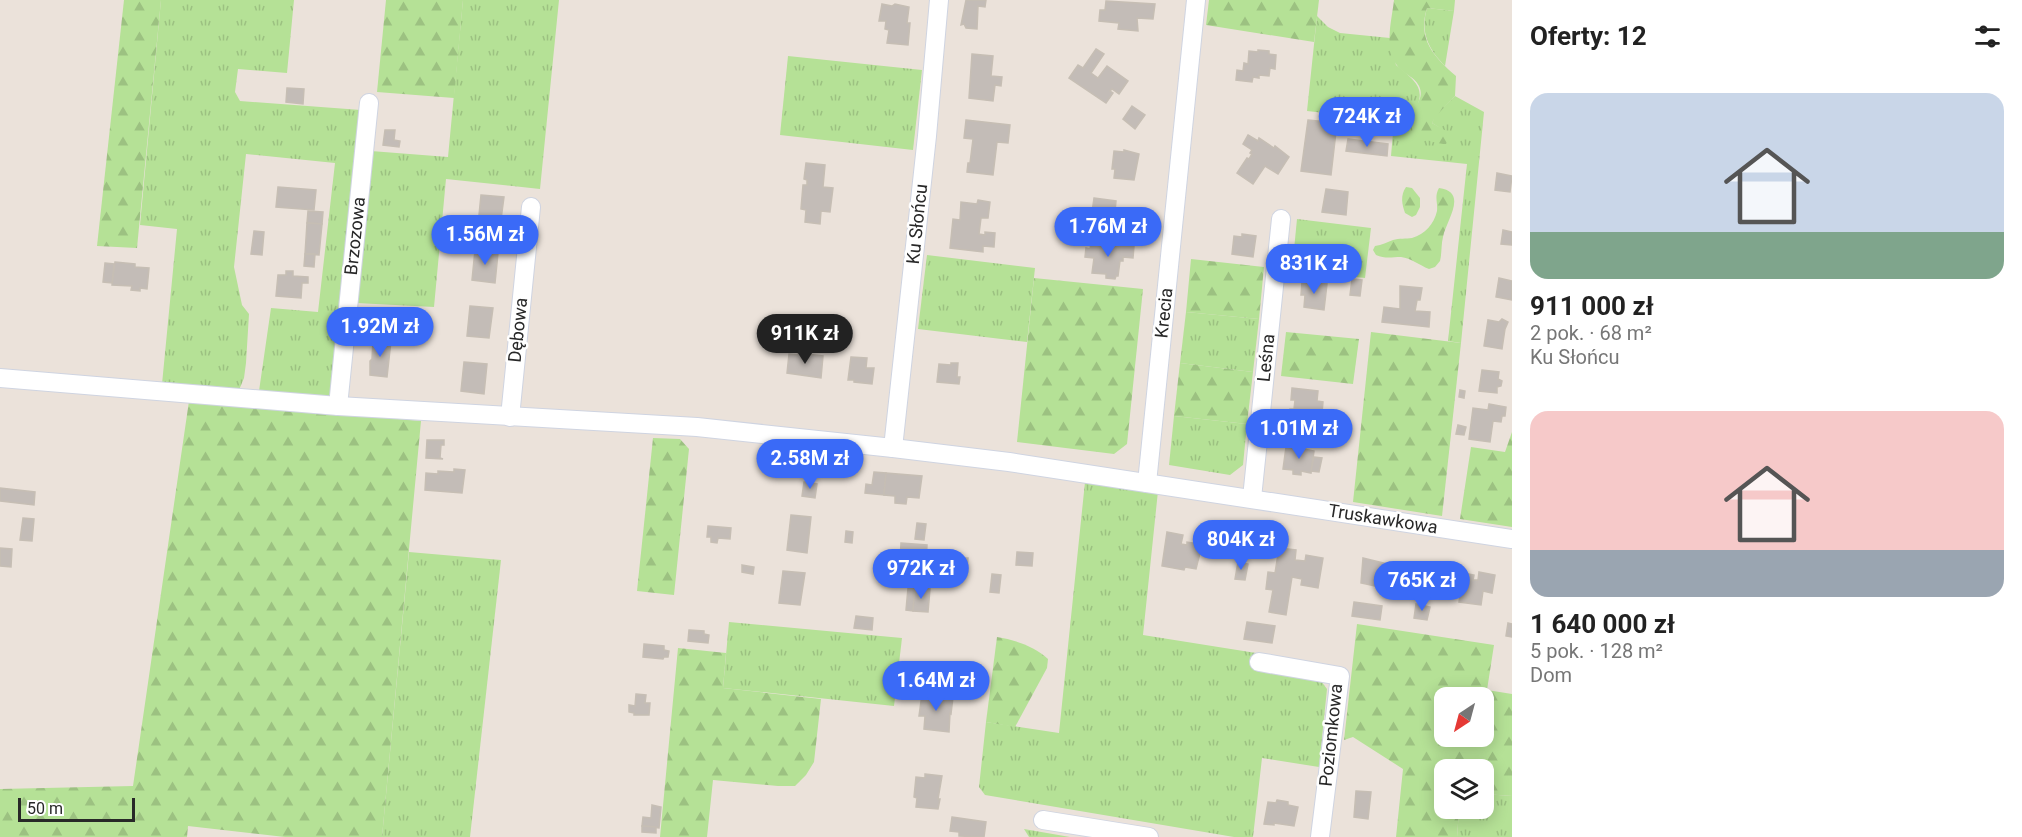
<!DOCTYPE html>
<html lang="pl">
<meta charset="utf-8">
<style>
body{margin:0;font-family:Roboto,sans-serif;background:#f2f2f2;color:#222;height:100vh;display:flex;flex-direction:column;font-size:22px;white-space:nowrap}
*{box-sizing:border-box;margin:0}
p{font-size:20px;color:#767676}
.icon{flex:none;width:33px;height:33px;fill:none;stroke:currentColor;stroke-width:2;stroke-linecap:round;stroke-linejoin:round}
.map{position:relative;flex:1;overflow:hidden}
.drawer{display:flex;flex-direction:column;background:#fff;width:510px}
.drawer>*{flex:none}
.needle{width:39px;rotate:216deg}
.fabs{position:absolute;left:1434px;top:687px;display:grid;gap:12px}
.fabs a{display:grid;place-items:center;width:60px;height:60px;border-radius:12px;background:#fff;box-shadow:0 3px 15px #0003;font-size:30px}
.scale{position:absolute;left:18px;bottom:15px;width:117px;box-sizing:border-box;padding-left:6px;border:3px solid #282828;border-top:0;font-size:16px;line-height:21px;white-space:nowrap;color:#282828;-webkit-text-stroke:4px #fff;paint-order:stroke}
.price{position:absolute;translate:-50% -51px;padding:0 14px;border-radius:21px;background:#3a6af7;color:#fff;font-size:20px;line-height:39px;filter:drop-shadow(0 2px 3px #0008)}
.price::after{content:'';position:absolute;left:50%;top:36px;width:18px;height:14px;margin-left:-9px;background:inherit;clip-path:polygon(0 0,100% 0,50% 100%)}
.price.active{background:#222;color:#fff}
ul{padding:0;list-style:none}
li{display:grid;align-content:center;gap:12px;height:318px;padding:0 18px}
li span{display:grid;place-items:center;height:186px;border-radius:18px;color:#555}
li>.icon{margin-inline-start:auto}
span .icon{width:108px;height:108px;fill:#fffc;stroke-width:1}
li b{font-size:26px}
h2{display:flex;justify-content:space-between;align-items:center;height:72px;padding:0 18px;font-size:26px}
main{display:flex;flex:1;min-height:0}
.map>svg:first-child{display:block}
.grass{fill:url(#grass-tufts)}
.forest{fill:url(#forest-firs);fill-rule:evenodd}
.building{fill:#c3bcb7;stroke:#c6beb4;stroke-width:1.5}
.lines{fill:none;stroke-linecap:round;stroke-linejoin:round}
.minor-casing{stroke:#cfd4e1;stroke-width:20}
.minor{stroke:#fff;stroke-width:18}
.labels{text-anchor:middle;stroke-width:5;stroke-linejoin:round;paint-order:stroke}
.street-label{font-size:18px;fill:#282828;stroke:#fff}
</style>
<main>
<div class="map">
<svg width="1512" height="837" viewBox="0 0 1512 837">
<defs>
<pattern id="grass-tufts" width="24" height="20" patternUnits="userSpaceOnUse" patternTransform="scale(1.5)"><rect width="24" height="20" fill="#b5e196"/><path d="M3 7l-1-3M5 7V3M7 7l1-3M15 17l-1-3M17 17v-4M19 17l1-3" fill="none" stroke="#9cc181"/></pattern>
<pattern id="forest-firs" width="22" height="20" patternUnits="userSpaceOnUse" patternTransform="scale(1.5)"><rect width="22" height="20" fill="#b5e196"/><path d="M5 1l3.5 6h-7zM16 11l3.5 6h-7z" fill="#9cc181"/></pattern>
</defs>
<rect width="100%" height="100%" fill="#ebe2da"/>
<!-- grass -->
<g class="grass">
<polygon points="161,0 294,0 287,73 238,69 235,92 240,101 361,110 335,391 327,398 259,391 271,308 318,312 335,163 246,154 234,267 242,305 249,314 246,363 244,378 239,390 162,384 177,229 140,225"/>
<polygon points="463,0 559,0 540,189 446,179 434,307 356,303 371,151 448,157"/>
<path d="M1427,8L1454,11L1445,66C1428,49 1420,32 1427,8Z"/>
<path d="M1317,16L1328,27L1340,33L1390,38L1396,65C1417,82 1429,90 1411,117L1440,128L1432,123L1435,116L1455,96L1484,112L1461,343L1448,341L1467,164L1391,156L1394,121L1307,111Z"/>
<polygon points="788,56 922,70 913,150 780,135"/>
<polygon points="1297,219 1371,228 1365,278 1292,270"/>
<polygon points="927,255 1035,268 1027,342 918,329"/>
<polygon points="1186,312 1259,319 1253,372 1180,363"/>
<polygon points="1174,416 1247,424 1243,465 1230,475 1169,465"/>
<polygon points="1085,482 1158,491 1143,635 1256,653 1253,670 1321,681 1327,689 1319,767 1262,758 1253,837 1234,837 985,795 979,787 986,722 1059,733"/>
<polygon points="409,552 501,560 470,837 382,837"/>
<polygon points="729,622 902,638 894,706 723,688"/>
<polygon points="1484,794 1512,796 1512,837 1457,837 1459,810 1478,813 1479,809 1484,808"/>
<polygon points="1024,829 1070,837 1029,837"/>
</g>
<!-- forest -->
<g class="forest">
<polygon points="124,0 161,0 137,248 97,246"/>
<polygon points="386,0 463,0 454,98 377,92"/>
<polygon points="1209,0 1319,0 1314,42 1206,25"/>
<path d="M1394,0H1455L1454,11L1427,8C1417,39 1434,57 1456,76L1455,96L1436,116L1432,123L1448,132L1449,138L1446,144C1433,144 1405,135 1411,116C1414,106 1425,99 1419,86C1414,76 1401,73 1396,64C1384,46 1392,19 1394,0Z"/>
<path d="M1406,187L1412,188L1420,198V207L1416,215L1412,217L1405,213C1402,204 1400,196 1406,187Z"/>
<path d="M1439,188C1469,192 1446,221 1443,237C1441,245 1442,253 1440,261L1435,267L1429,269C1419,265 1411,258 1401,257C1392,257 1385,259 1376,255L1373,250L1375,246C1382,245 1387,242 1393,240C1399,238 1406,239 1412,238C1425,234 1434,224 1437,211C1438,202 1434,197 1439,188Z"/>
<polygon points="1191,259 1264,267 1259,319 1186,312"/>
<polygon points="1034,278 1143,289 1127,444 1114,454 1017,442"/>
<polygon points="1286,332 1359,339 1353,384 1281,376"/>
<polygon points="1371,332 1461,343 1442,516 1353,502"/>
<polygon points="1180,363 1253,372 1247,424 1174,416"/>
<polygon points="189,401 421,421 382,837 285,837 188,826 187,837 0,837 0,789 133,786"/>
<polygon points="1512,432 1512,527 1460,519 1471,447 1505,452"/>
<polygon points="653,438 680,439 689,449 674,595 637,591"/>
<path d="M1357,624L1494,645L1487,690L1512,694V796L1484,794V770H1444V808L1479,809L1478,813L1459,810L1457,837H1396L1403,769L1353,737L1344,740ZM1444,698H1484V736H1444Z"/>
<path d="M997,637C1015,640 1034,646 1048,659L1047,668L1015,727L986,722Z"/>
<polygon points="678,648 726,653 723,688 821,699 814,762 806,775 795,786 778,786 713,780 707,837 660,837"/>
</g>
<!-- building -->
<g class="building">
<polygon points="966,0 986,0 985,7 978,6 977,29 966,28 964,24 961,25"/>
<polygon points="1106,1 1155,4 1153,19 1137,18 1138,31 1118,29 1119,23 1099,21 1100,10 1105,10"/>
<polygon points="882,4 892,6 895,4 909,7 907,23 910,23 908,45 887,43 889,30 885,29 886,21 879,21"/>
<polygon points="1096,49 1104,54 1091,73 1098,78 1107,66 1128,81 1119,94 1112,89 1110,91 1113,93 1106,103 1069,78 1078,65 1083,68"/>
<polygon points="1258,50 1269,51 1269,54 1276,55 1275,69 1270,68 1269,76 1259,75 1259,78 1253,77 1252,82 1236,80 1237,70 1243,71 1244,63 1248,64 1249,51 1258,52"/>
<polygon points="972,54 993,56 991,76 1002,77 1001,86 995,85 993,101 969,98"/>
<polygon points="287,88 304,89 303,104 286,102"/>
<polygon points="1132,106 1145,115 1135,129 1123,119"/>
<polygon points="966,120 1010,125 1008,143 997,142 993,175 967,172 968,163 970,163 973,139 964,138"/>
<polygon points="1308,120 1337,123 1331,175 1301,171"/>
<polygon points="385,130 395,130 394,140 400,141 399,147 383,145"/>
<polygon points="1248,135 1258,141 1259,138 1274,148 1275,146 1289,157 1278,174 1265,166 1253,184 1237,173 1247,158 1249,159 1252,154 1250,153 1252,150 1243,144"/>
<polygon points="1348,139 1388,144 1387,156 1346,151"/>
<polygon points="1124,150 1139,154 1134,180 1114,178 1115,169 1112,169 1114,151 1124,152"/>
<polygon points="806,163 825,165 823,187 833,188 830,212 821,211 820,224 805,222 806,210 801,209 803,185 807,185 807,180 804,179"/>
<polygon points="1497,173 1512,176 1510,192 1495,190"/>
<polygon points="278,187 316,190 314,210 276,207"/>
<polygon points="1326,189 1348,192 1346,215 1322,212"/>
<polygon points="481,195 504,197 500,227 478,225"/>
<polygon points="1094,198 1116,201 1114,222 1091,220"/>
<polygon points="978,200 990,202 988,218 981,218 979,234 985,235 985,232 995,233 994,247 983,246 983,252 950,248 953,219 960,220 961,202 977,204"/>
<polygon points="308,211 323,212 322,224 307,223"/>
<polygon points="1085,217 1101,221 1100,228 1084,226"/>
<polygon points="307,223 322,224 319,255 305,254"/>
<polygon points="1503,230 1512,232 1512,245 1501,244"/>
<polygon points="254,231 264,232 262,255 251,254"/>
<polygon points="1242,234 1256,236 1253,257 1232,254 1234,236 1242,237"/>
<polygon points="1091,242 1114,246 1114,244 1134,246 1133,258 1123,257 1123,261 1120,261 1118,276 1116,276 1115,279 1106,278 1106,274 1092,273 1094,258 1085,257 1086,248 1090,249"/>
<polygon points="475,250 498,253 495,283 472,280"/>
<polygon points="305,254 315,254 314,267 304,266"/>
<polygon points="115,262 135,264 135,267 149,268 147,289 140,288 140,291 131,290 132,286 112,285"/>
<polygon points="105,263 114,264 112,283 103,282"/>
<polygon points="286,271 293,271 293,276 308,277 308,283 302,283 301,298 276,296 278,275 286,275"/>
<polygon points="1499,278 1512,281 1512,300 1496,297"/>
<polygon points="1352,279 1362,280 1360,296 1350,295"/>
<polygon points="1302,282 1327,284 1324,310 1304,307 1305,295 1301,295"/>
<polygon points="1400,286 1422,288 1420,300 1417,300 1415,311 1430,312 1429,327 1382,322 1384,307 1400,309"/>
<polygon points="470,306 493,308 489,338 467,336"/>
<polygon points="386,310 401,310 400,320 385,319"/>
<polygon points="1502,319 1508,322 1505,329 1502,349 1484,346 1488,320 1499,322"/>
<polygon points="373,340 391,341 387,377 370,375 370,361 372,359"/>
<polygon points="798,353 823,356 821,378 787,373 789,354 798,355"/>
<polygon points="851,357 867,358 866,368 874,368 872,384 854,382 854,380 848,380"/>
<polygon points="464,362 487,364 484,394 461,391"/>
<polygon points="951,363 958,363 957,377 960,377 959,384 937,382 939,364 951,365"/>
<polygon points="1482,370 1499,372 1498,379 1502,381 1501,386 1497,387 1497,393 1479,391"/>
<polygon points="1292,388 1318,391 1317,401 1323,402 1321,424 1288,421 1290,409 1294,409 1295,400 1291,400"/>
<polygon points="1460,390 1465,391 1464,398 1459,397"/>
<polygon points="1489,404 1506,407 1505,416 1502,416 1501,422 1493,421 1490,442 1469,439 1473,408 1488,410"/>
<polygon points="1458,425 1466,427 1464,435 1456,434"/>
<polygon points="427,440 444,440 444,445 441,445 440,458 443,459 426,458"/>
<polygon points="1298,445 1304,446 1304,449 1314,451 1311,473 1301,471 1301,475 1293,474 1293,470 1283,469 1286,447 1297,448"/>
<polygon points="1314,457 1322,458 1319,472 1311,471"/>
<polygon points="454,469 465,470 462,493 425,490 426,473 438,474 438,471 454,472"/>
<polygon points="874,472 886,473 884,495 865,493 866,484 872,485"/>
<polygon points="886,473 922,476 919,498 907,497 906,504 895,503 895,496 884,495"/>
<polygon points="804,482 817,484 815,498 802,496"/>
<polygon points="0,488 35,492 34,505 0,501"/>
<polygon points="791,515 811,517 807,553 787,550"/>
<polygon points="23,518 34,519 32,541 20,540"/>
<polygon points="917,523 926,524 924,540 915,539"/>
<polygon points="708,526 731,528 730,539 718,538 717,543 711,542 711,537 707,537"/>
<polygon points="846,531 853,532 852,543 845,542"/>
<polygon points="1167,532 1183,535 1181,544 1187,545 1187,542 1200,544 1198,553 1200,553 1196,569 1185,567 1184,570 1162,566"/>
<polygon points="901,543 927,545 926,563 900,561"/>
<polygon points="0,548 12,549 11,567 0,566"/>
<polygon points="1279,548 1296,550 1295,560 1305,561 1306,555 1323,558 1318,588 1301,585 1302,579 1292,577 1286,615 1269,612 1273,590 1266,589 1268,572 1275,573"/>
<polygon points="1017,552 1033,553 1032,566 1016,565"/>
<polygon points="947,556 963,558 962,579 945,578"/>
<polygon points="963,558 968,558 967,569 963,568"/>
<polygon points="1363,558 1388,564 1387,578 1382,579 1380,587 1361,583"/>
<polygon points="1238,562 1248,564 1245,580 1235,579"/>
<polygon points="742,565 754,567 753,574 742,572"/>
<polygon points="783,571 805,573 800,605 779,603"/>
<polygon points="1479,572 1495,575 1492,593 1483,591 1481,605 1459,602 1463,573 1474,575 1473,580 1478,580"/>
<polygon points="992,574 1001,575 999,593 990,592"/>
<polygon points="908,588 915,588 913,611 906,610"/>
<polygon points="915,588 930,589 928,612 913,611"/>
<polygon points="1354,602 1382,606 1380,620 1352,616"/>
<polygon points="1416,604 1430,607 1427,620 1414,618"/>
<polygon points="856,616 873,618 872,630 854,628"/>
<polygon points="1247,622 1275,626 1272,643 1244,639"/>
<polygon points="1508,623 1512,624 1512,637 1506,636"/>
<polygon points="689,630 704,631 704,634 709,635 708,643 688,641"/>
<polygon points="644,644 664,646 664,650 669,651 668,657 664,657 663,659 643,657"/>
<polygon points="636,694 646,695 645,703 650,703 649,715 634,715 634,713 629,712 629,705 635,706"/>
<polygon points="922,694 953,697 951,714 950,713 949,732 924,729 925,716 919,716"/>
<polygon points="925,774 942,776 938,799 940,799 938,809 916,807 917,798 914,797 916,777 925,778"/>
<polygon points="1356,791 1371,792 1368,819 1354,817"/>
<polygon points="1277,800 1288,802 1288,805 1298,807 1294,826 1274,823 1274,825 1264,824 1268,802 1276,803"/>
<polygon points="652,805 661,807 659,828 642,826 643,817 651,818"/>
<polygon points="952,817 986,822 984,837 959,836 959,832 950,831"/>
<polygon points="642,826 656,827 656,833 642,832"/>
</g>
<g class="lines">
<defs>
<g id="minor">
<polyline points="0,378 338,406 697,427 893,448 1009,462 1512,539"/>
<polyline points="338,406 369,103"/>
<polyline points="510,417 531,207"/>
<polyline points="893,448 927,136 939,0"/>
<polyline points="1147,483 1196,0"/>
<polyline points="1252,498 1281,219"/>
<polyline points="1259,662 1340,676 1320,837"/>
<polyline points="1043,820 1149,837"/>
</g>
</defs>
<!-- minor casing -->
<use href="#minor" class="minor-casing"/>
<!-- minor -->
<use href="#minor" class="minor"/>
</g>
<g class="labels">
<!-- street labels -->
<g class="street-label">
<text transform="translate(917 224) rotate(-84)" y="6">Ku Słońcu</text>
<text transform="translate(355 236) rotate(-84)" y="6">Brzozowa</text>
<text transform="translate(1164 313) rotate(-84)" y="6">Krecia</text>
<text transform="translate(518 330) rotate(-84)" y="6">Dębowa</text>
<text transform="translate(1266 358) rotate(-84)" y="6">Leśna</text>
<text transform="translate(1383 519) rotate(9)" y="6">Truskawkowa</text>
<text transform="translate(1331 735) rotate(-84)" y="6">Poziomkowa</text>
</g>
</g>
</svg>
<div class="fabs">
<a><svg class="needle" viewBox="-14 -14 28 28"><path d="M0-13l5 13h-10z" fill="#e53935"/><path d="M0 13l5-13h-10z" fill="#767676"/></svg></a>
<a><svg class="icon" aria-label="layers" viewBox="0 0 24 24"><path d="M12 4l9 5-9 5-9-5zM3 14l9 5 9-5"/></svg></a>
</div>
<div class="scale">50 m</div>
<b class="price" style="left:1367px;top:148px">724K zł</b>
<b class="price" style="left:1108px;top:258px">1.76M zł</b>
<b class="price" style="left:485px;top:266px">1.56M zł</b>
<b class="price" style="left:1314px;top:295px">831K zł</b>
<b class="price" style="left:380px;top:358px">1.92M zł</b>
<b class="price active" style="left:805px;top:365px">911K zł</b>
<b class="price" style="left:1299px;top:460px">1.01M zł</b>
<b class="price" style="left:810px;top:490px">2.58M zł</b>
<b class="price" style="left:1241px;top:571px">804K zł</b>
<b class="price" style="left:921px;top:600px">972K zł</b>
<b class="price" style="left:1422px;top:612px">765K zł</b>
<b class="price" style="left:936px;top:712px">1.64M zł</b>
</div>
<section class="drawer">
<h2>Oferty: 12<svg class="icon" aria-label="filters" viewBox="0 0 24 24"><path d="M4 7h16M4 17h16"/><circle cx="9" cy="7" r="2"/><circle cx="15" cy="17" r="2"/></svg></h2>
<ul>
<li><span style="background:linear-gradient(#c9d6e8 75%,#7fa58c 0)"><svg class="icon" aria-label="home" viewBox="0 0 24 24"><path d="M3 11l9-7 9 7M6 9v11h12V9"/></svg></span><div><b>911 000 zł</b><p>2 pok. · 68 m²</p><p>Ku Słońcu</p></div></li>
<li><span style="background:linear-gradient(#f6c9c9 75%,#9aa5b1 0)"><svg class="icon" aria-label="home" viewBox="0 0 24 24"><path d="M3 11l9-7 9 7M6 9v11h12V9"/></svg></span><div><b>1 640 000 zł</b><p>5 pok. · 128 m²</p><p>Dom</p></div></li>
</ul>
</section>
</main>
